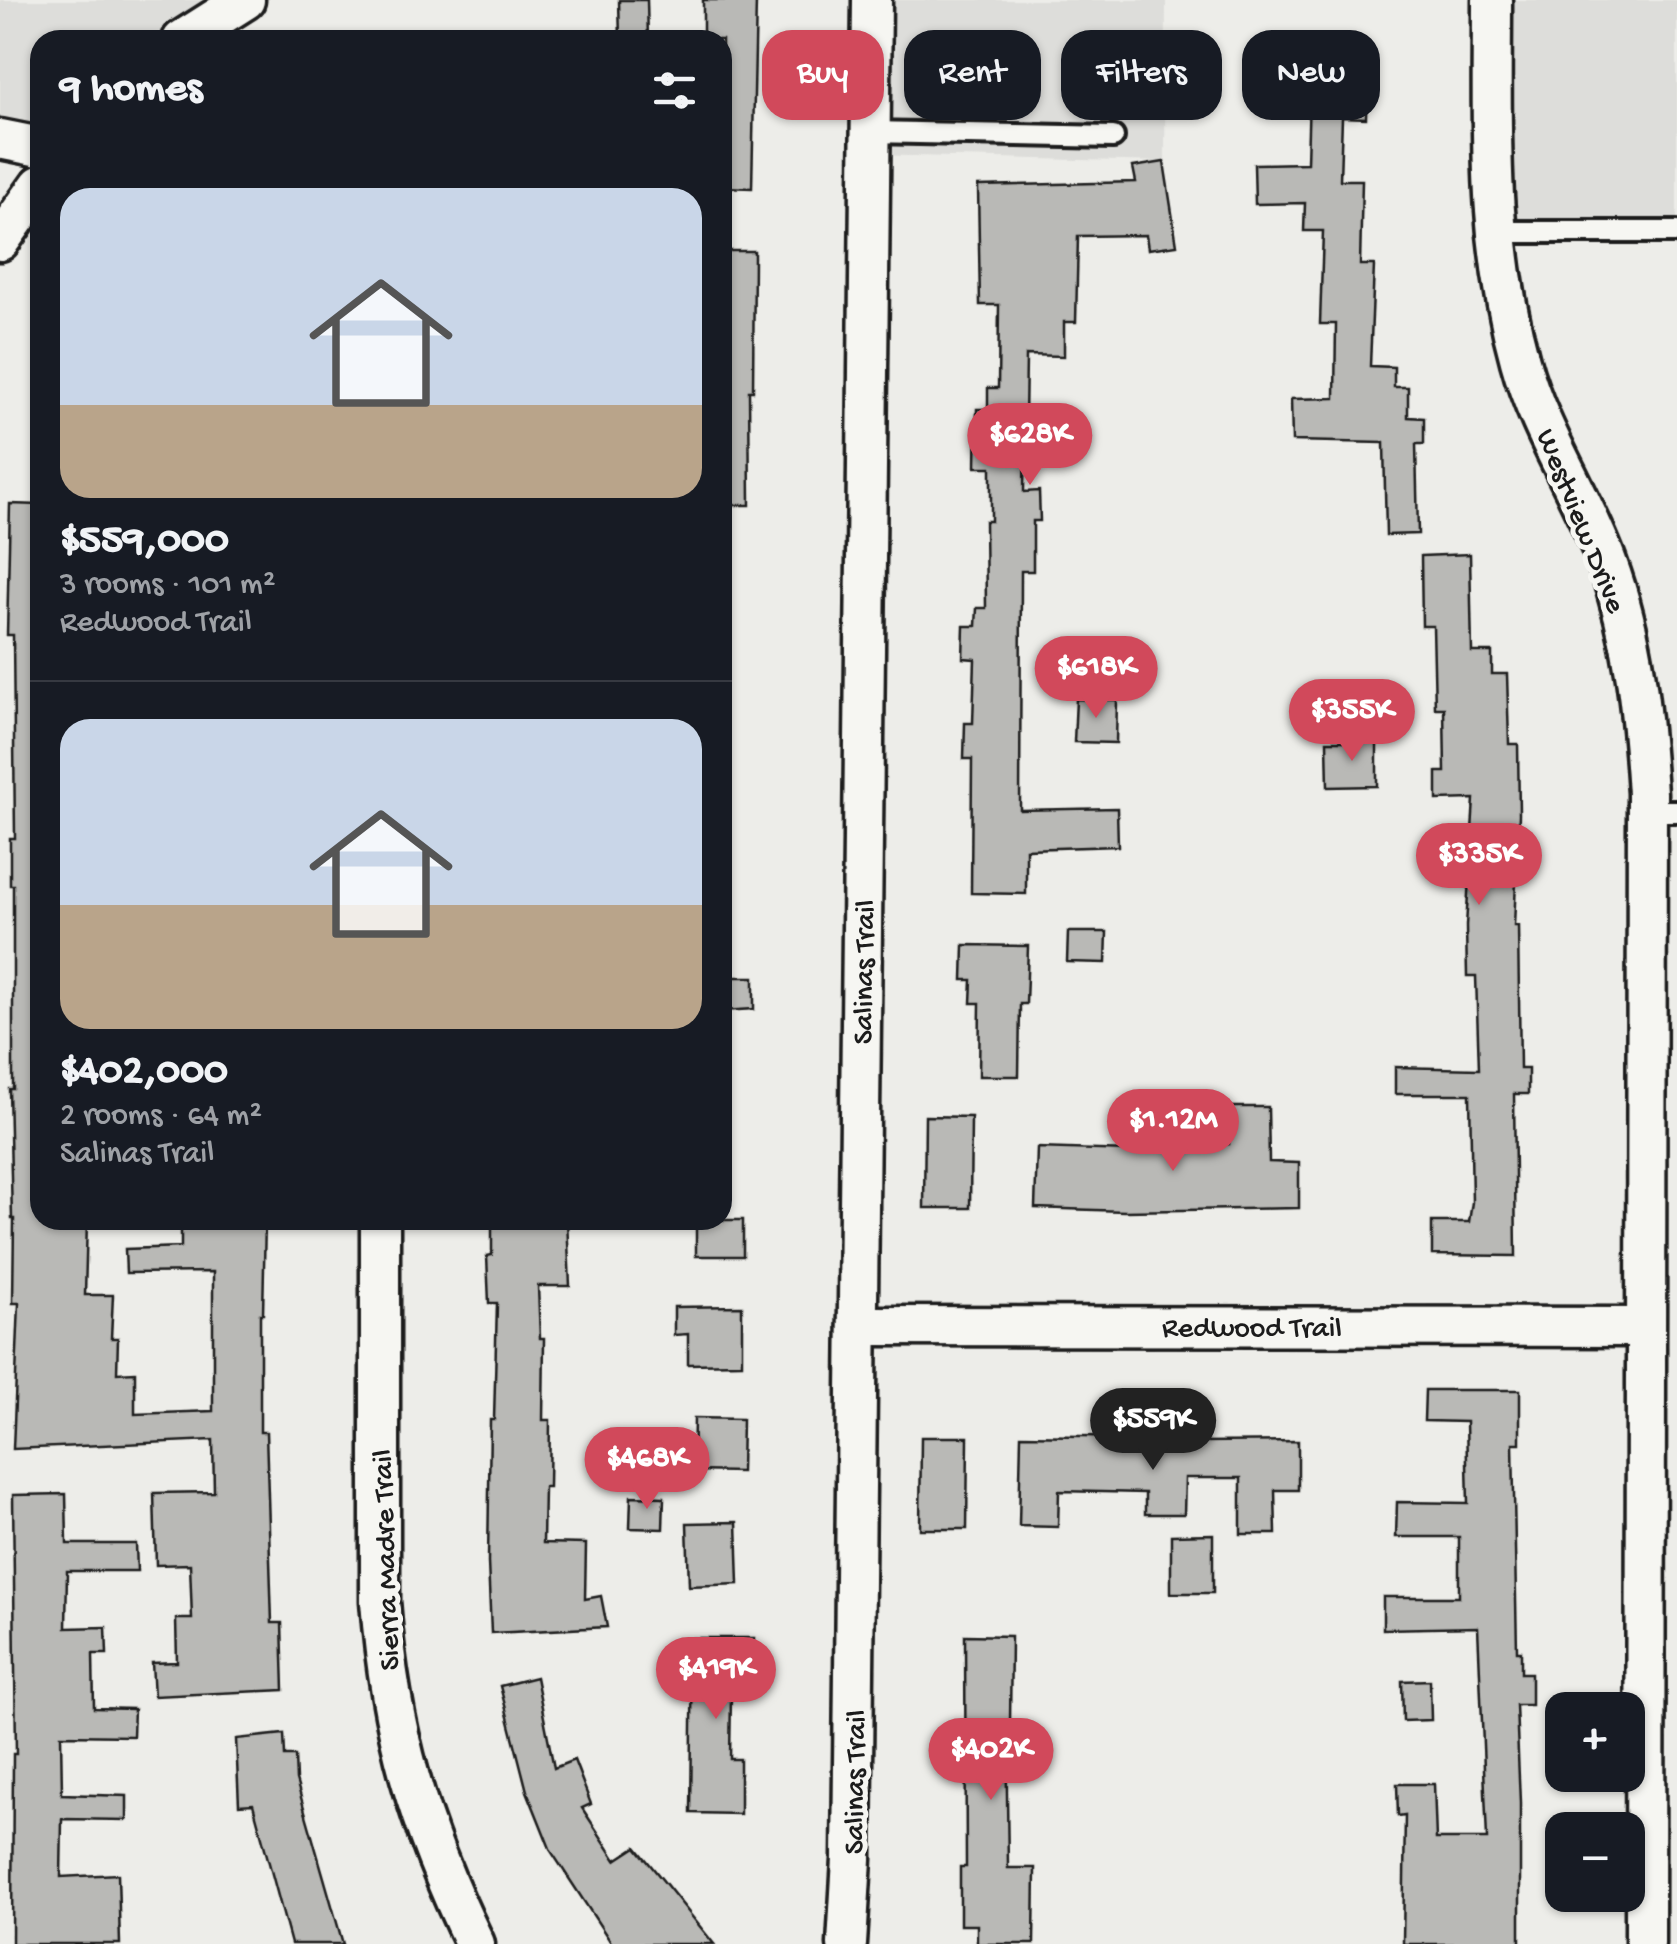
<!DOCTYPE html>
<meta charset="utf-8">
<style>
body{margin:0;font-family:"Gochi Hand",sans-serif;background:#20242c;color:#f1f3f6;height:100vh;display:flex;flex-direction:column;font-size:38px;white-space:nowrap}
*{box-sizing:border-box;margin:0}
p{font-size:32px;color:#9ea1a6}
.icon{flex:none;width:55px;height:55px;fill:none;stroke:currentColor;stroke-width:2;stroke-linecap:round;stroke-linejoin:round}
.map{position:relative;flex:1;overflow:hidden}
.drawer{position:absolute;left:30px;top:30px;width:702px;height:1200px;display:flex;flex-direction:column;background:#171b24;border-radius:30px;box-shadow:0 2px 8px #0004}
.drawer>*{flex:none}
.hud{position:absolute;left:762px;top:30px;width:762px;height:90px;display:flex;gap:20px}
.fabs{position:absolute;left:1545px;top:1692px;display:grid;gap:20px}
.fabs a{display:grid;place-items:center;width:100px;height:100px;border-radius:20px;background:#171b24;box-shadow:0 2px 8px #0004;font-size:50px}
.price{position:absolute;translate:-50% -85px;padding:0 22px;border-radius:35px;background:#d1495b;color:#fff;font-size:32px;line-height:65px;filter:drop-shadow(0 2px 5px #0008)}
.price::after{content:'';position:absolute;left:50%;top:60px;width:30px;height:22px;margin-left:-15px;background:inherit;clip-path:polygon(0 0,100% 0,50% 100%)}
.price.current{background:#222;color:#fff}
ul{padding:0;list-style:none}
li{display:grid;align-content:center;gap:20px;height:530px;padding:0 30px}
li+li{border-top:2px solid #363941}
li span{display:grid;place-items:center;height:310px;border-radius:30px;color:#555}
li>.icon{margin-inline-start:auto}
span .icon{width:180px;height:180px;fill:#fffc;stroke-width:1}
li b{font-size:42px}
h2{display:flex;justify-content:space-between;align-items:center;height:120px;padding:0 30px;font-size:42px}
.tag{padding:0 35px;border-radius:30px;background:#171b24;box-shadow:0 2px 8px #0004;font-size:35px;line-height:90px}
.tag.current{background:#d1495b;color:#fff}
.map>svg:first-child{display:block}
.built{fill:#ddddda}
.building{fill:#b9b9b6;stroke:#1c1c1c;stroke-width:2.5}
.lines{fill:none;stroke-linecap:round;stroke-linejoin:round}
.lane-casing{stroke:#1c1c1c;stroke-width:28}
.street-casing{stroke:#1c1c1c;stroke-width:45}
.lane{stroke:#f6f6f2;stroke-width:20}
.street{stroke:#f6f6f2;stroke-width:38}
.labels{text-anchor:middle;stroke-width:10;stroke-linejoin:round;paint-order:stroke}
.street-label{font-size:30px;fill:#1c1c1c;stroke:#f6f6f2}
</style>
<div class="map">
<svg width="1677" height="1944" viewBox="0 0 1677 1944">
<rect width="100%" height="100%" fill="#edede9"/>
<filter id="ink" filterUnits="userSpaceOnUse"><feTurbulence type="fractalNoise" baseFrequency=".01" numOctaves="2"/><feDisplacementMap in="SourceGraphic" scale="20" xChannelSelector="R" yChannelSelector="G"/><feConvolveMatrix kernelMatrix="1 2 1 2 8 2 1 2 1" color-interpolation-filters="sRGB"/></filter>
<g filter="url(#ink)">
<!-- built -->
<g class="built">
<polygon points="0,0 245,0 182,40 40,40 40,147 0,139"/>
<polygon points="872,0 1166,0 1165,162 870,155"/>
<polygon points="1492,0 1677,0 1677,232 1494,232"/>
</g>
<!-- building -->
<g class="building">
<polygon points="619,0 647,0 648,40 620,40"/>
<polygon points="703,0 756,0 752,188 722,187 722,40 703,40"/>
<polygon points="1310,62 1367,63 1366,118 1342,117 1340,180 1362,180 1360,265 1374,265 1370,366 1394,367 1394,387 1408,387 1408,417 1424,418 1424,444 1416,444 1418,534 1386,535 1384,443 1292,441 1291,399 1335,398 1336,324 1320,324 1323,231 1304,231 1305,203 1255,204 1254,164 1307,163"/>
<polygon points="1164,162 1177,245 1148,249 1146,235 1078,236 1076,322 1064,322 1064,356 1026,355 1024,492 1039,491 1040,521 1033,521 1033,571 1021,571 1020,810 1117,808 1118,846 1026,849 1026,894 971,893 972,759 964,759 965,723 973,723 975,659 963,658 964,626 976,626 977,608 986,608 985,521 991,521 991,467 976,467 977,409 988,409 988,388 998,388 999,305 980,305 978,186 1136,182 1133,167"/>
<polygon points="722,251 754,251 753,391 749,391 750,505 722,505"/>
<polygon points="10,504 40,505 40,1220 87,1220 85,1295 113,1295 111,1338 118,1338 117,1373 135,1372 135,1414 213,1411 213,1272 126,1273 125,1249 181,1247 181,1220 265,1220 263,1314 260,1314 260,1432 266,1432 272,1623 282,1623 284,1690 154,1696 152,1663 177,1662 176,1619 192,1619 190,1564 156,1565 154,1493 214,1492 213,1440 13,1449 19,1303 13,1303 14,1219 12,1219 9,1089 13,1089 13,885 10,885 10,838 15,838 13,635 7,635"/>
<polygon points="1470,554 1472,652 1492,652 1492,674 1507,674 1509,744 1518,744 1519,814 1514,926 1518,926 1520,1069 1528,1069 1528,1094 1514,1094 1516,1256 1432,1255 1432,1222 1469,1222 1472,1202 1470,1094 1395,1094 1395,1067 1479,1069 1476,976 1467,976 1466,926 1474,799 1437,800 1437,772 1445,772 1444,708 1435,708 1433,626 1422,626 1421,556"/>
<polygon points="1076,699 1117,700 1116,743 1074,742"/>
<polygon points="1327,741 1377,741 1377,786 1328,787"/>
<polygon points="1068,932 1107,932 1106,963 1067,962"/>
<polygon points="964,945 1028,946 1026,1004 1020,1004 1019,1076 979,1076 980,1003 971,1003 972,980 963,980"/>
<polygon points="722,977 754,977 754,1009 722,1011"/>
<polygon points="1230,1107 1268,1107 1269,1162 1299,1163 1299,1208 1125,1211 1035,1208 1037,1148 1130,1151 1130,1146 1229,1144"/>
<polygon points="925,1116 971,1117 970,1208 924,1208"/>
<polygon points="492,1220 567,1220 570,1286 538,1286 540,1338 544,1338 543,1420 550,1420 549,1487 544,1487 543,1543 586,1544 585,1599 601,1596 607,1627 491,1633 488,1562 490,1420 494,1420 497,1303 489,1303 487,1256 492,1255"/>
<rect x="696" y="1220" width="47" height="36"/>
<polygon points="742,1306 742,1363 688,1364 688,1334 674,1335 674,1307"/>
<polygon points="1425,1390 1520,1390 1520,1443 1513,1443 1517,1651 1521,1651 1521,1673 1531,1673 1531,1705 1516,1705 1520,1803 1520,1944 1403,1944 1405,1815 1398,1816 1397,1784 1434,1784 1436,1839 1487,1839 1478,1627 1383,1629 1383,1597 1459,1597 1459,1537 1396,1537 1397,1502 1468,1503 1466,1422 1424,1421"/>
<polygon points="694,1418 742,1419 741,1472 693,1471"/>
<polygon points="1021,1435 1200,1438 1200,1442 1298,1441 1298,1490 1275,1490 1276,1534 1241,1534 1241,1478 1185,1478 1184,1514 1145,1514 1145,1493 1059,1491 1058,1527 1019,1526"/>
<polygon points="921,1437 968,1437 967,1529 920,1529"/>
<polygon points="66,1494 67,1544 136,1544 137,1571 67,1571 66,1628 106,1627 107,1654 93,1654 94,1708 134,1709 133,1736 61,1735 62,1794 127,1796 127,1820 62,1819 61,1877 118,1874 120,1944 12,1944 13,1754 16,1754 13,1495"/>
<polygon points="631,1496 664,1497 663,1529 630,1528"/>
<polygon points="737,1522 739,1584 689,1586 687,1523"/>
<polygon points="1213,1534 1213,1593 1171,1593 1171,1535"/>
<polygon points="965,1635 1011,1636 1010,1724 1006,1724 1008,1868 1035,1868 1034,1944 977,1944 977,1925 960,1925 960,1867 966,1867"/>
<polygon points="693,1638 754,1638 753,1674 740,1674 740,1693 731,1693 730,1759 740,1759 740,1814 691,1813"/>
<polygon points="536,1677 554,1768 574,1760 591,1804 582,1808 616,1860 636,1847 714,1944 612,1944 551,1851 527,1791 500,1686"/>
<polygon points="1430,1680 1431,1720 1403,1721 1402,1681"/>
<polygon points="284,1734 285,1756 295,1756 296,1780 343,1944 291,1944 253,1804 239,1805 236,1739"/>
</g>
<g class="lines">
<defs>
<g id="lane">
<polyline points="870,132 1113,137"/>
<polyline points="1494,232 1677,232"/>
<polyline points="1647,811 1677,811"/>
</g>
<g id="street">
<path d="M1492,0C1492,126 1486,238 1520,361C1539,432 1582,494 1607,562C1635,638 1642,714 1647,793L1645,1944"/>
<polyline points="182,40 245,0"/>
<polyline points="0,139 40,147"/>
<polyline points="0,241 40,185"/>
<path d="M380,1220V1601C390,1732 418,1826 475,1944"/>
<polyline points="858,1326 1645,1327"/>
<polyline points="847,1944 852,1859 872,0"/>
</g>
</defs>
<!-- lane casing -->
<use href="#lane" class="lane-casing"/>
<!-- street casing -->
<use href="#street" class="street-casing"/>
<!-- lane -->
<use href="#lane" class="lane"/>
<!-- street -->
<use href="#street" class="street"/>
</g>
</g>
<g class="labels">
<!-- street labels -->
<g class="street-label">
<text transform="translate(1583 520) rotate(68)" y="10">Westview Drive</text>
<text transform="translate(862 972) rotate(-89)" y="10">Salinas Trail</text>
<text x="1252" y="1336">Redwood Trail</text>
<text transform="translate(384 1560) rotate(-92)" y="10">Sierra Madre Trail</text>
<text transform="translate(853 1782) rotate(-89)" y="10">Salinas Trail</text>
</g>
</g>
</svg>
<div class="fabs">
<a>+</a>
<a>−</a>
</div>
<b class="price" style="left:1030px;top:488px">$628K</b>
<b class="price" style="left:1096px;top:721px">$618K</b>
<b class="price" style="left:1352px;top:764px">$355K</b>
<b class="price" style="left:1479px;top:908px">$335K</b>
<b class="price" style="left:1173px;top:1174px">$1.12M</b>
<b class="price current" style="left:1153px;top:1473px">$559K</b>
<b class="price" style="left:647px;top:1512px">$468K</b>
<b class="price" style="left:716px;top:1722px">$419K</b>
<b class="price" style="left:991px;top:1803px">$402K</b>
<div class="hud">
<a class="tag current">Buy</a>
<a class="tag">Rent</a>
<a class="tag">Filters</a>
<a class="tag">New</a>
</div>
<section class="drawer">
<h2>9 homes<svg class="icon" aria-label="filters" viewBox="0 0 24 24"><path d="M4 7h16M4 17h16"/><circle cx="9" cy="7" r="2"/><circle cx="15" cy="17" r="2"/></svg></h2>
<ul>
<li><span style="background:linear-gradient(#c9d6e8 70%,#b9a48a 0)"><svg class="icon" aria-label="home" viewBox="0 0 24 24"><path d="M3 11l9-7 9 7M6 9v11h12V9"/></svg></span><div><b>$559,000</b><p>3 rooms · 101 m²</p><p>Redwood Trail</p></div></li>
<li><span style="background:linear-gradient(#c9d6e8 60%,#b9a48a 0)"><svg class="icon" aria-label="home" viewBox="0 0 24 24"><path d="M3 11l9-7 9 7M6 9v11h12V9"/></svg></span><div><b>$402,000</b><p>2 rooms · 64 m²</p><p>Salinas Trail</p></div></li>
</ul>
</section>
</div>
